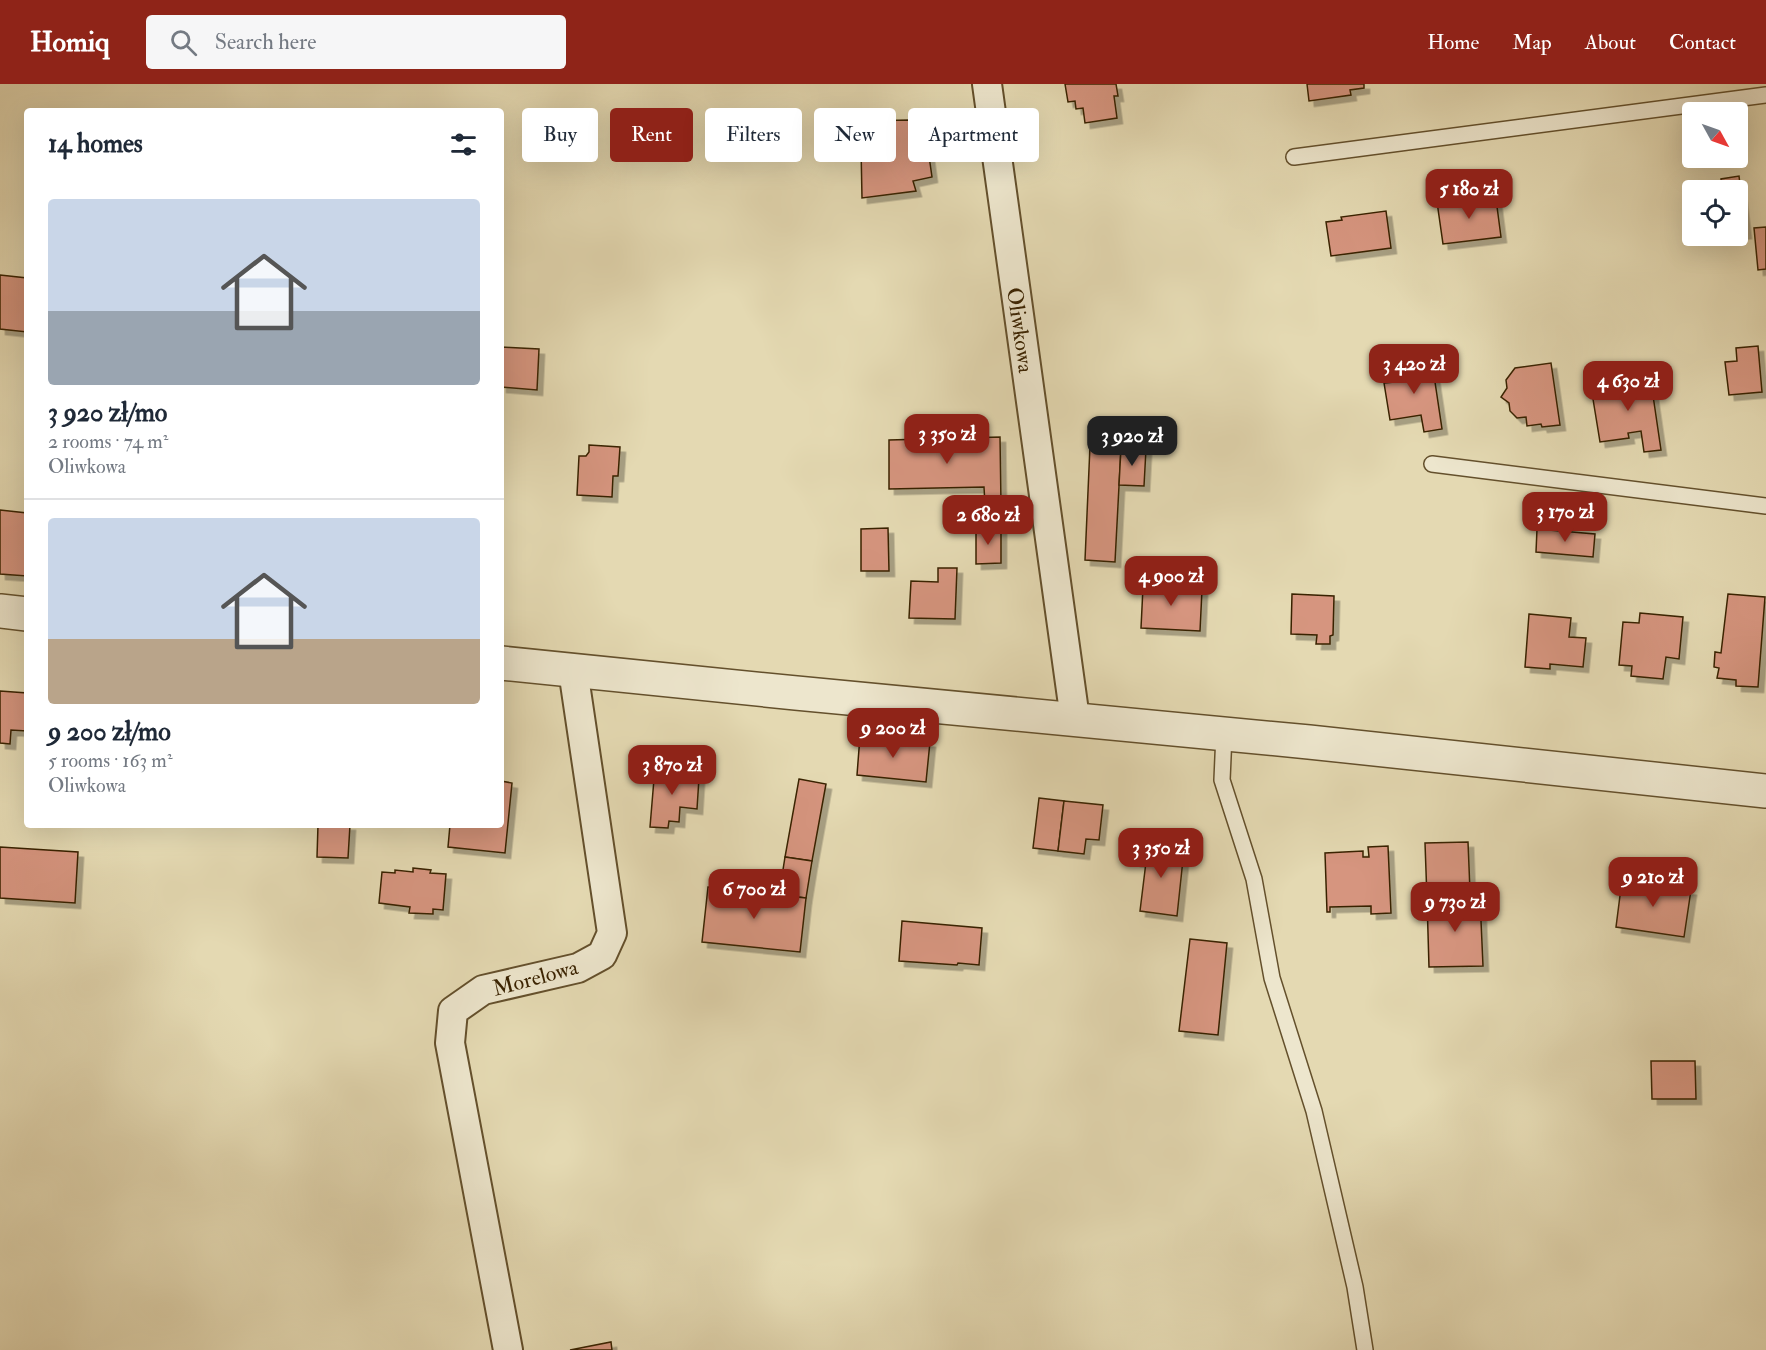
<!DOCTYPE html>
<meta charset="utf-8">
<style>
body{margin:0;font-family:"IM FELL Double Pica",serif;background:#f6f6f7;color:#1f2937;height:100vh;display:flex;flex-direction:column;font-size:22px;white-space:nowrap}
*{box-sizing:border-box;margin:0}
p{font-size:20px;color:#747a83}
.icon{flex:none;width:33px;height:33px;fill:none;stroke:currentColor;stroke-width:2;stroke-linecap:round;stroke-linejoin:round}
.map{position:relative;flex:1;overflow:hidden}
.sheet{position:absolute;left:24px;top:24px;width:480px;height:720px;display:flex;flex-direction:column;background:#fff;border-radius:6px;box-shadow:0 6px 24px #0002}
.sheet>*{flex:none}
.top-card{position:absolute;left:522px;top:24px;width:570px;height:54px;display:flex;gap:12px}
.needle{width:39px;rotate:130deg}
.buttons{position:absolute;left:1682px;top:18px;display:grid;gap:12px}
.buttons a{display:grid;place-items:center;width:66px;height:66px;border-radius:6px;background:#fff;box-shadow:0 6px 24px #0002;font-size:30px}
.price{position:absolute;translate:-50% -51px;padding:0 14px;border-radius:12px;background:#8f2418;color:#fff;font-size:20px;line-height:39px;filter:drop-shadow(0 2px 3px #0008)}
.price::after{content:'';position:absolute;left:50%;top:36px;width:18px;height:14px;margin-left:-9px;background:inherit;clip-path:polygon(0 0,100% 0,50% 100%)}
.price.active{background:#222;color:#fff}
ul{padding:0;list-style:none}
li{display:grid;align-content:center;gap:12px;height:318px;padding:0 24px}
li+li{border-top:2px solid #e0e1e3}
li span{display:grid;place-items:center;height:186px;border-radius:6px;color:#555}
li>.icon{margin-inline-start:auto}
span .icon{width:108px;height:108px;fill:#fffc;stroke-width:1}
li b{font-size:26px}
h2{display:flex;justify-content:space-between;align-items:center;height:72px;padding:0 24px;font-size:26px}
.pill{padding:0 21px;border-radius:6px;background:#fff;box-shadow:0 6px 24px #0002;font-size:21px;line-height:54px}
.pill.active{background:#8f2418;color:#fff}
header{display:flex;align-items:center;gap:36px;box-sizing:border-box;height:84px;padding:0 30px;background:#8f2418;color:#fff}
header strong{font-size:28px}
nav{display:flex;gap:33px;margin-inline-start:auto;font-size:21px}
.search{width:420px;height:54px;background:#f6f6f7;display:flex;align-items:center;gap:15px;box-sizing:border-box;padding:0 21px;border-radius:6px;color:#747a83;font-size:22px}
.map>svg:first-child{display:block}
.building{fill:#d6957f;stroke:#392200;stroke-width:1.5;filter:url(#shadow)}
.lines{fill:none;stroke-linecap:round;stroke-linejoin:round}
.service-casing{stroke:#64502c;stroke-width:18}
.minor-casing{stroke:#64502c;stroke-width:32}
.tertiary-casing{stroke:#64502c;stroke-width:36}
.service{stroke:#ede6cd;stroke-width:15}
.minor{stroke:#ede6cd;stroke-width:28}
.tertiary{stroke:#ede6cd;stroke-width:33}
.labels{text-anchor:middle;stroke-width:4.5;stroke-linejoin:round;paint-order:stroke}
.street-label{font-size:22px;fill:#392200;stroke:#ede6cd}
</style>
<header>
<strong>Homiq</strong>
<div class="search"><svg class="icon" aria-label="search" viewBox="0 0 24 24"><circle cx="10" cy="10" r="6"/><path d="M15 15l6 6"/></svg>Search here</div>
<nav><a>Home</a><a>Map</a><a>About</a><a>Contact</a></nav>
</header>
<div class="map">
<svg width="1766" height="1266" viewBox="0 0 1766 1266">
<defs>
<filter id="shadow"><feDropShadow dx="5.5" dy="5.5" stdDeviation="0" flood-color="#0004"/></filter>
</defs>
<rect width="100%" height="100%" fill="#e4d9b2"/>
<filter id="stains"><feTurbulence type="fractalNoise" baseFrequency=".00333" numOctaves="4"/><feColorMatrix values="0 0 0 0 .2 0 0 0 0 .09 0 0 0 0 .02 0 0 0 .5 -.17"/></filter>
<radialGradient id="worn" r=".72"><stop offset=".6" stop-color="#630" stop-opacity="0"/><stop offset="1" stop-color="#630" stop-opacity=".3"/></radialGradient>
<!-- building -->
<g class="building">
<polygon points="1065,0 1116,0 1118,12 1114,12 1117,34 1085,39 1083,24 1076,25 1075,17 1068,18"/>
<polygon points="1307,0 1364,0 1364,4 1350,6 1351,11 1309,17"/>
<polygon points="909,36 914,64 928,65 932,93 913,97 916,107 862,114 861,63 869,61 865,37"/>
<polygon points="1739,92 1746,149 1737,150 1737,106 1722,106 1721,95"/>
<polygon points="1480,113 1480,116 1496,115 1501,153 1443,160 1437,118"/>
<polygon points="1386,127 1391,164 1331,172 1326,138 1342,136 1341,133"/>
<polygon points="1766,143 1766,185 1758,186 1754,144"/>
<polygon points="0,191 27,194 27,248 0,245"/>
<polygon points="1758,262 1762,308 1729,311 1725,278 1737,277 1736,264"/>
<polygon points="501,263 539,265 537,306 501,303"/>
<polygon points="1432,278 1442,345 1424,348 1421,331 1390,336 1384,299 1394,298 1392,284"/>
<polygon points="1551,279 1560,341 1542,343 1541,340 1527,342 1526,333 1517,334 1510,327 1509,319 1501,313 1507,304 1506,296 1515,284"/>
<polygon points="1650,291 1661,366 1644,368 1641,347 1628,349 1629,354 1600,358 1592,309 1619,305 1617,296"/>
<polygon points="1000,353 1001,420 985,421 984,403 889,405 889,356"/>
<polygon points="589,361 620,363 618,392 613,392 612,413 577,411 579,372 586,372 589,368"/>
<polygon points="1090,362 1121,364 1115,478 1085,476"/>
<polygon points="1121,364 1146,365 1144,402 1119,401"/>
<polygon points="0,426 27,429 27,492 0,490"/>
<polygon points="888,444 889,487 861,487 861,445"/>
<polygon points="1001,444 1001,479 976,480 976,445"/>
<polygon points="1537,445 1595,450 1593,473 1536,468"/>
<polygon points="938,484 957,484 955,535 909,534 911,497 938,498"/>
<polygon points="1159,493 1179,494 1179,504 1202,506 1200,547 1141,544 1143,503 1158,504"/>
<polygon points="1292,510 1334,512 1333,551 1330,552 1330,560 1316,560 1317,551 1291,550"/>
<polygon points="1728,510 1765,513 1758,603 1736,602 1736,596 1717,594 1719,584 1714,583 1715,568 1721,569"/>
<polygon points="1640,529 1683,533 1679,575 1666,573 1663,595 1631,592 1632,582 1619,581 1623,538 1639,539"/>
<polygon points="1529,530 1571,534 1569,553 1586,554 1583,583 1550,580 1550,585 1525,583"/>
<polygon points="0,607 27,609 27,647 11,646 10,660 0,659"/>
<polygon points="860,652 930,658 926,698 857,691"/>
<polygon points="655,683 684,686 683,693 699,694 697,725 680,723 679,738 669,737 668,744 650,743"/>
<polygon points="799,695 826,700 812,777 785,773"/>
<polygon points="501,697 512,699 505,769 448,763 450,741 501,741"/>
<polygon points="1039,714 1064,717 1058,767 1033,764"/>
<polygon points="1064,717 1103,721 1099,756 1086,755 1084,770 1058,767"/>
<polygon points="318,741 350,741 348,774 317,773"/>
<polygon points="1468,758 1470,807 1480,807 1480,814 1427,815 1425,759"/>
<polygon points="1137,761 1184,766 1177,832 1140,827 1146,778 1135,777"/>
<polygon points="1388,762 1391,829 1371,830 1371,822 1330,823 1330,828 1327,828 1325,769 1363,767 1363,773 1369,773 1368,763"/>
<polygon points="0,763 78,768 75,819 0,814"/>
<polygon points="785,773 812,777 806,814 779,811"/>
<polygon points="413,784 431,786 430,789 446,790 443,826 433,825 433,830 409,829 410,823 379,819 382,788 395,789 395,786 413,788"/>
<polygon points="1622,796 1691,806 1684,853 1616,843"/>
<polygon points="708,803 806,814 800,868 702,858"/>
<polygon points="1480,814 1483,882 1429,883 1427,815"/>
<polygon points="902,837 982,844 979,881 958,879 957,881 899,877"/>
<polygon points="1190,855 1227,859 1218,951 1179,947"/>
<polygon points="1651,977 1695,977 1696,1015 1652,1015"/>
<polygon points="611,1258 612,1266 570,1266"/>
</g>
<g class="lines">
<defs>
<g id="service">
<polyline points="1294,73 1766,11"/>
<polyline points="1432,380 1766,422"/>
<polyline points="1224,650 1222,696 1254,795 1272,894 1314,1027 1355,1203 1365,1266"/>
</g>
<g id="minor">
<polyline points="987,0 1075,635"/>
<polyline points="508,1266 450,959 453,927 483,906 578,884 602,871 612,849 573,586"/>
</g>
<g id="tertiary">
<polyline points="0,527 27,530"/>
<polyline points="501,579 796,609 1309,658 1766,707"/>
</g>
</defs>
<!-- service casing -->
<use href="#service" class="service-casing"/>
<!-- minor casing -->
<use href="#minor" class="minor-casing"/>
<!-- tertiary casing -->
<use href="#tertiary" class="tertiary-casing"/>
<!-- service -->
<use href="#service" class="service"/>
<!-- minor -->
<use href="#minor" class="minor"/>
<!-- tertiary -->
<use href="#tertiary" class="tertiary"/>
</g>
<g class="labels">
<!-- street labels -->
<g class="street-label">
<text transform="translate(1021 246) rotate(82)" y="8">Oliwkowa</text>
<text transform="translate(535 893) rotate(-15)" y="8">Morelowa</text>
</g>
</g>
<rect width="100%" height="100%" filter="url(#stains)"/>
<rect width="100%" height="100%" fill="url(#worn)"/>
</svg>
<div class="buttons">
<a><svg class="needle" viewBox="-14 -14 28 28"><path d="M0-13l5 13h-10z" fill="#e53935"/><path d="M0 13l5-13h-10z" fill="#747a83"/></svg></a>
<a><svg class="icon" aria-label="locate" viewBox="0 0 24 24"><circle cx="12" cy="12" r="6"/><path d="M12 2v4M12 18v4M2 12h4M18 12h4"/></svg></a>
</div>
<b class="price" style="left:1469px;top:136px">5 180 zł</b>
<b class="price" style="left:1414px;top:311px">3 420 zł</b>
<b class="price" style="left:1628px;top:328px">4 630 zł</b>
<b class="price" style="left:947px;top:381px">3 350 zł</b>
<b class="price active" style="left:1132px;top:383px">3 920 zł</b>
<b class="price" style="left:1565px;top:459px">3 170 zł</b>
<b class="price" style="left:988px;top:462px">2 680 zł</b>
<b class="price" style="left:1171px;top:523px">4 900 zł</b>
<b class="price" style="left:893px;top:675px">9 200 zł</b>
<b class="price" style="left:672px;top:712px">3 870 zł</b>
<b class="price" style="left:1161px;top:795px">3 350 zł</b>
<b class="price" style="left:1653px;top:824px">9 210 zł</b>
<b class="price" style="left:754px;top:836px">6 700 zł</b>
<b class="price" style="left:1455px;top:849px">9 730 zł</b>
<div class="top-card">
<a class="pill">Buy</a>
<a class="pill active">Rent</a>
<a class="pill">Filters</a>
<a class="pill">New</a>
<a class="pill">Apartment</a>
</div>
<section class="sheet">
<h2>14 homes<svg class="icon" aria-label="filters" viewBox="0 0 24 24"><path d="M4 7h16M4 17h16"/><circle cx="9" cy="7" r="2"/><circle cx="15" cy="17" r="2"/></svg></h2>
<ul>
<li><span style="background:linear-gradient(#c9d6e8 60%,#9aa5b1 0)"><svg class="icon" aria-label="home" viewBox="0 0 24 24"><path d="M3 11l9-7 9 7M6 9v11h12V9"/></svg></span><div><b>3 920 zł/mo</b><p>2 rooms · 74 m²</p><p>Oliwkowa</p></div></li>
<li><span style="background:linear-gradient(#c9d6e8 65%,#b9a48a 0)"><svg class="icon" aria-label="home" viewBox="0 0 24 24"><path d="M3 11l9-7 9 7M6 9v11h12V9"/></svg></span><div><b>9 200 zł/mo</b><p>5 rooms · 163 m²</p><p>Oliwkowa</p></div></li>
</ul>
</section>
</div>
